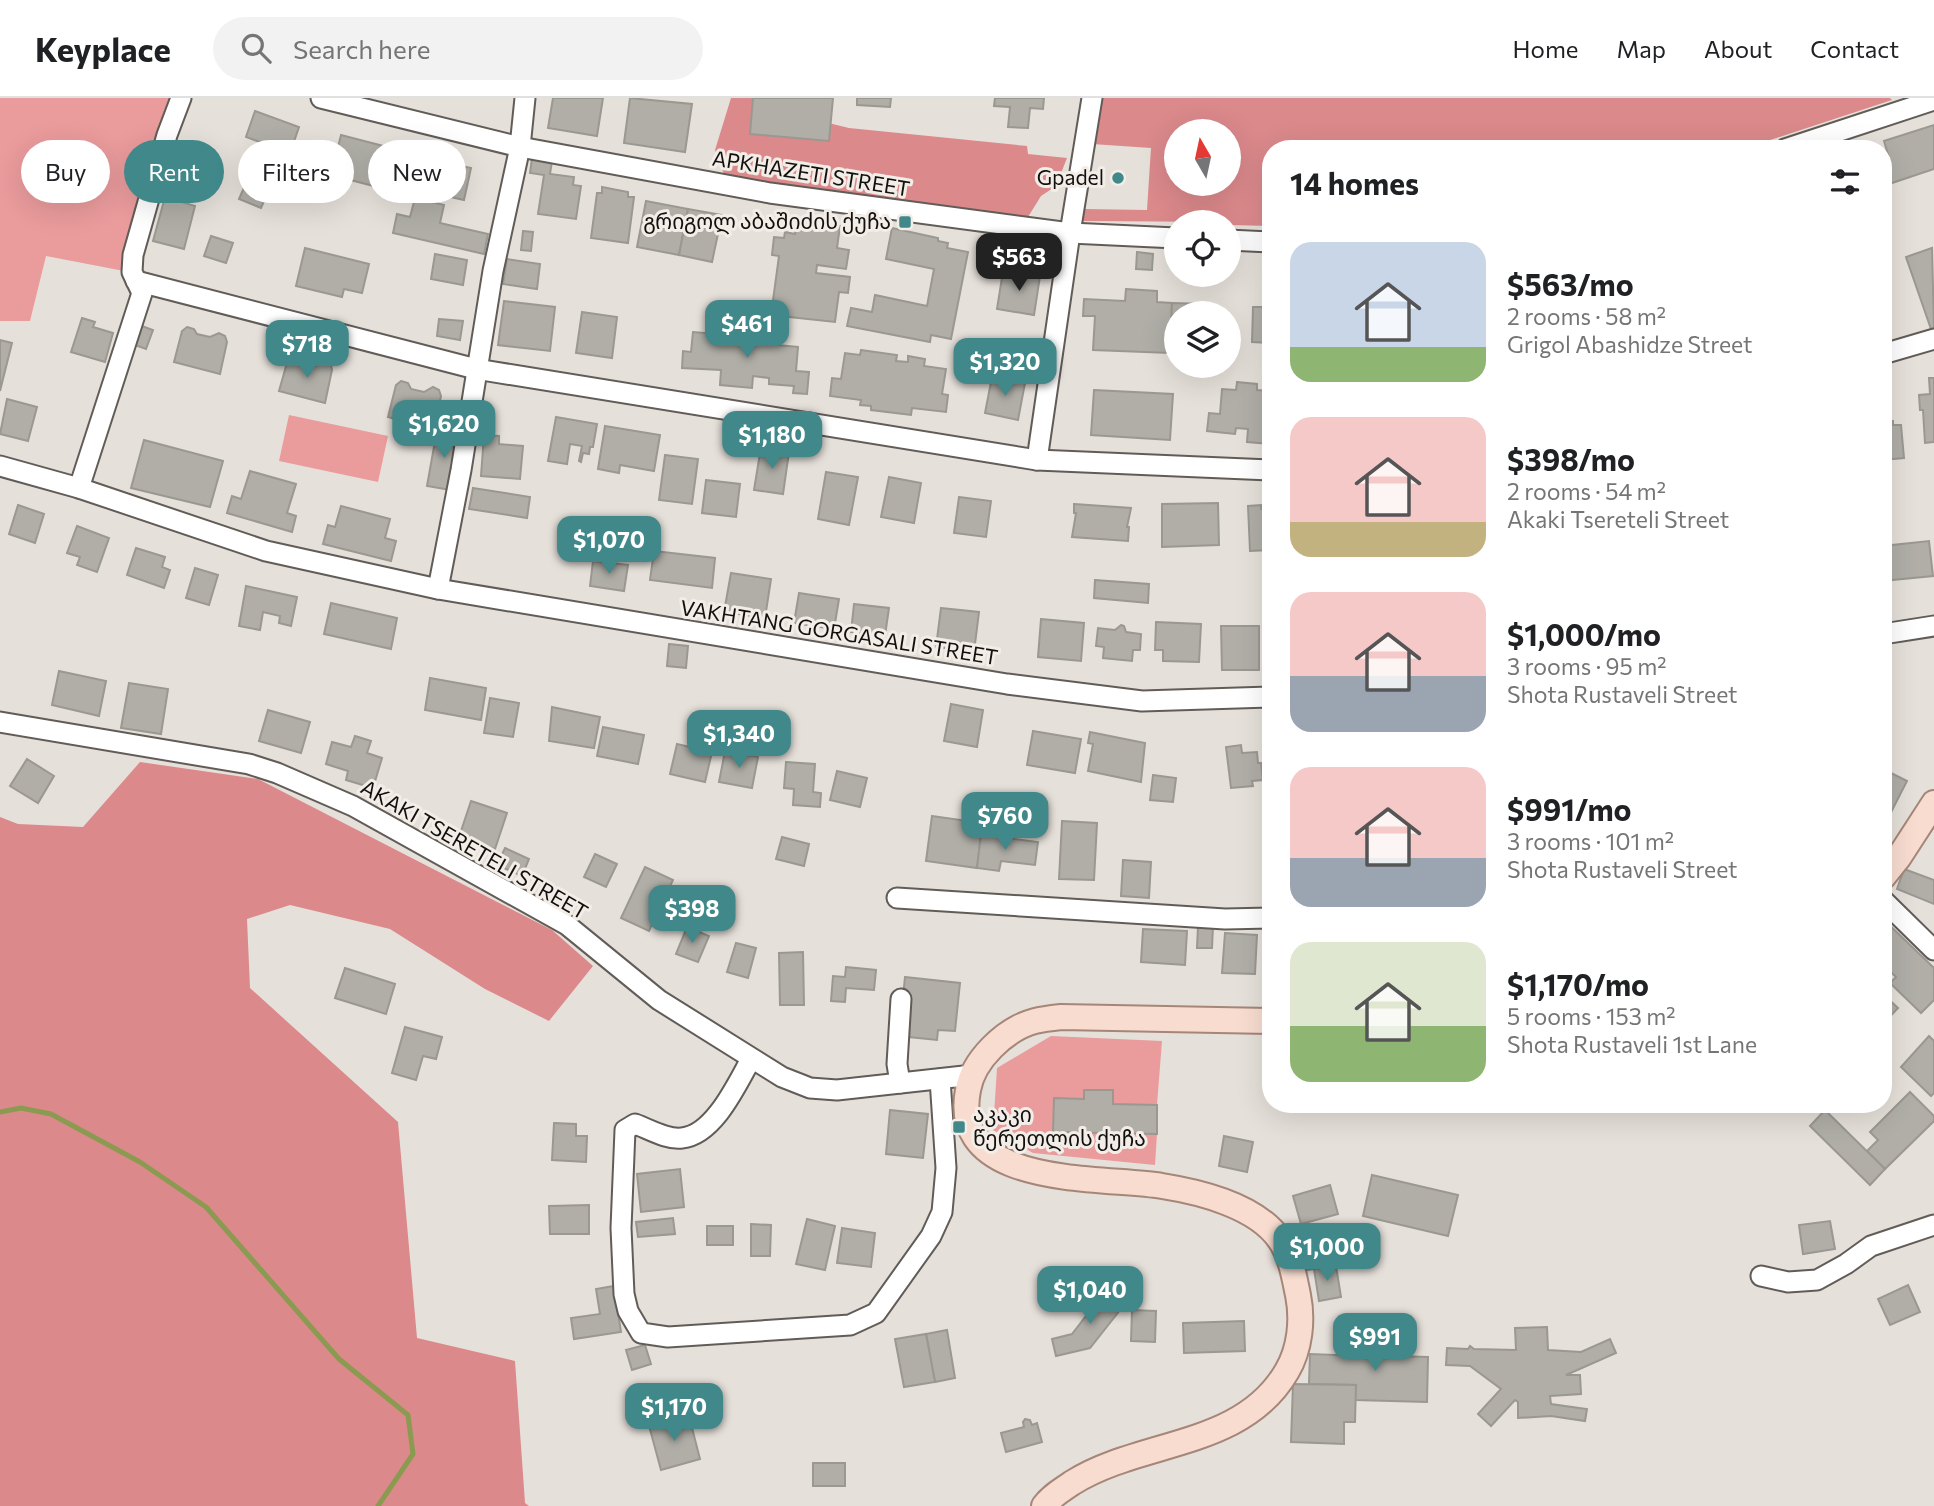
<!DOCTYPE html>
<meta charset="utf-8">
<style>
body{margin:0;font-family:Commissioner,"Noto Sans Georgian",sans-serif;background:#f2f2f2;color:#202124;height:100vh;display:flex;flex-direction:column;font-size:26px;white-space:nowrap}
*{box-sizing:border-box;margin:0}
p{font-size:23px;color:#757577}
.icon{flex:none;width:38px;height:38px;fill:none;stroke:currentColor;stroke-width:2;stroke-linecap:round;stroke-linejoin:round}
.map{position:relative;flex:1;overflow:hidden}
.side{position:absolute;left:1262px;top:42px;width:630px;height:973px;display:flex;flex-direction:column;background:#fff;border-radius:28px;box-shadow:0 7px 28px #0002}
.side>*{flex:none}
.guide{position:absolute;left:21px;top:42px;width:665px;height:63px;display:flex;gap:14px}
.needle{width:46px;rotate:351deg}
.tools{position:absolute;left:1164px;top:21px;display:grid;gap:14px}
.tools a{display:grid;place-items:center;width:77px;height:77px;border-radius:50%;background:#fff;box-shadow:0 7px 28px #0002;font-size:35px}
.price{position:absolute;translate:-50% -60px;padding:0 16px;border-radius:14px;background:#408889;color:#fff;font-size:23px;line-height:46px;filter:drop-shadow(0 2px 4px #0008)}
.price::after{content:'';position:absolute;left:50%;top:42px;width:21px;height:16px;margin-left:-10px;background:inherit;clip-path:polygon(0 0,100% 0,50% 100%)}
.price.on{background:#222;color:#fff}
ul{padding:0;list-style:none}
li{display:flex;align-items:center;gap:21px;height:175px;padding:0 28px}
li span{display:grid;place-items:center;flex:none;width:196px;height:140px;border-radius:21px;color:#555}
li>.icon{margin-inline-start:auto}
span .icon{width:84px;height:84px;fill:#fffc;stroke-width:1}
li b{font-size:30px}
h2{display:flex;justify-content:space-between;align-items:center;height:84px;padding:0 28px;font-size:30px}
.chip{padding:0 24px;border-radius:32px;background:#fff;box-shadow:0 7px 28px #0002;font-size:24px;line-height:63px}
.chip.on{background:#408889;color:#fff}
header{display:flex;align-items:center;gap:42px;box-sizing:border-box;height:98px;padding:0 35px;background:#fff;border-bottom:2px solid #e0e0e0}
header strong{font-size:33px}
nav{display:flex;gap:38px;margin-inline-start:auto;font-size:24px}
.search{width:490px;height:63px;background:#f2f2f2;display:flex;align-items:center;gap:18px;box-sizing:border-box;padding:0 24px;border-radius:38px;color:#757577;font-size:26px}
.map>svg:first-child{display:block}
.green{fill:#ea9b9c}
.forest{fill:#db898b;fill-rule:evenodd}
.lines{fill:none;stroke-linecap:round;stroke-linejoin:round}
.stream{stroke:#8a9b51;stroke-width:5}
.building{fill:#b0aea7;stroke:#9a9891;stroke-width:2}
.minor-casing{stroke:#615c57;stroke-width:23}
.major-casing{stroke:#a58678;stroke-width:28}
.minor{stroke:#fff;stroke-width:19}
.major{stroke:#f8dcd0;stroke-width:24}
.poi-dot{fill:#408889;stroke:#f3ede7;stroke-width:2.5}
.labels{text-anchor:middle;stroke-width:6;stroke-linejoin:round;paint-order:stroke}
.street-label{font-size:21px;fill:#12100e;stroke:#f3ede7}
.poi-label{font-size:21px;fill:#12100e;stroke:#f3ede7;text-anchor:end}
</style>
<header>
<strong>Keyplace</strong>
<div class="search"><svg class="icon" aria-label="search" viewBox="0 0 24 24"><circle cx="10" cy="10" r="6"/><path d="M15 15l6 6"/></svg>Search here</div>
<nav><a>Home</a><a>Map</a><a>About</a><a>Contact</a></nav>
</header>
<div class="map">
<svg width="1934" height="1408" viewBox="0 0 1934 1408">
<rect width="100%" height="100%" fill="#e6e0da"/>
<!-- green -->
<g class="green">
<polygon points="0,0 173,0 124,173 46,158 30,223 0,223"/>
<polygon points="289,317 388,338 378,384 279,363"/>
<polygon points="1051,938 1162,943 1157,1007 1113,1006 1112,992 1084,992 1084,1001 1054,1001 1053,1034 1157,1036 1155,1067 1033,1055 993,1032 997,970"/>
</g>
<!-- forest -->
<g class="forest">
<polygon points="731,0 801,0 812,21 849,30 1027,48 1028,56 1067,60 1056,88 1041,98 1028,119 725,79 715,52"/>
<path d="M1100,0H1890L1892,2L1743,51H1270V128L1229,127L1228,124L1083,123L1084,111L1147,112L1151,50L1092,46ZM1176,33H1228V86H1176Z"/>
<polygon points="140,664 258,681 552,832 593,868 549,923 485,891 390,831 290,807 247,821 250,890 398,1024 417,1240 515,1263 525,1405 529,1408 0,1408 0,719 18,726 83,729"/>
</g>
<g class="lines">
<!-- stream -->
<polyline class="stream" points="0,1014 21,1010 51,1016 140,1064 206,1109 339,1261 408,1317 413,1356 378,1408"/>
</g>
<!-- building -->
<g class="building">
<polygon points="553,0 603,0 597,38 548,30"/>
<polygon points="630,0 692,6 685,54 624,45"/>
<polygon points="753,0 833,0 829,43 750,36"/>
<polygon points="857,0 891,0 890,9 857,7"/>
<polygon points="995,0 1044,0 1043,11 1030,10 1028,30 1008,29 1010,9 994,8"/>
<polygon points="255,13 299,29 290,55 246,39"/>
<polygon points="1934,27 1934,71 1883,88 1883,62 1889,60 1884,43"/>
<polygon points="341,37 395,51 385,91 331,77"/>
<polygon points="532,60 552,63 550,76 574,79 573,87 581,88 576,121 538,116 544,77 530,75"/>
<polygon points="434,62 471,70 464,102 428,94"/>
<polygon points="253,69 275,78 261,110 239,101"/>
<polygon points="602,89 628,94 628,99 634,99 628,145 591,140 597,95 602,95"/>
<polygon points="165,99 195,108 184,151 153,143"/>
<polygon points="415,100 444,107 440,125 488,136 484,156 393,135 397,116 410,119"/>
<polygon points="646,103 688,111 679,157 637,149"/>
<polygon points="688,111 722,117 712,164 679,157"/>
<polygon points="797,122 840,128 837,150 849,152 846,171 817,167 816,175 850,179 848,195 839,194 835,224 771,217 779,158 772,157 774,139 784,140 785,134 795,136"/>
<polygon points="892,130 938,140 938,143 948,145 947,150 968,154 951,241 931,237 930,244 847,228 851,210 872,214 875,197 927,208 934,171 886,161"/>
<polygon points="523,133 533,134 531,153 521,152"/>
<polygon points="211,138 233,145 226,165 204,158"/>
<polygon points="305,150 369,166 362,195 344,191 342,199 296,188"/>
<polygon points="1932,150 1934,230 1931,231 1906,159"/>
<polygon points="1137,154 1153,156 1152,172 1136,171"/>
<polygon points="435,156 467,162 463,187 431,181"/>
<polygon points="507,161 540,166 537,191 503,186"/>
<polygon points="1003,173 1040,178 1034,217 997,211"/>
<polygon points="1126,191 1157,193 1157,204 1172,205 1170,255 1093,252 1095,218 1083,218 1084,201 1125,203"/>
<polygon points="504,203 555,209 550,253 498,247"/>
<polygon points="1172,205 1206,206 1205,215 1176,215 1176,255 1170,255"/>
<polygon points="1253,209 1270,209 1270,245 1252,244"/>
<polygon points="582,214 617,219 612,260 576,255"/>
<polygon points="82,220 95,224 93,229 113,235 105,264 71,254"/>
<polygon points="439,221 463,223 460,242 437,238"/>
<polygon points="139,227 153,232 146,251 132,246"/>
<polygon points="187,229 194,231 197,236 210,239 219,235 225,238 227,244 220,276 174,264 182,233"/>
<polygon points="693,234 759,240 759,236 778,237 777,247 798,249 796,273 809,274 807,296 793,295 794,288 769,286 769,280 753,278 752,290 720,287 721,272 682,270 683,253 691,254"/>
<polygon points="0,242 12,245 0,293"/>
<polygon points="861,252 897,257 896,263 908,264 908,258 925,261 924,268 946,271 942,296 948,297 946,314 912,310 911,317 871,312 871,308 860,307 861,302 830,298 832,280 841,281 845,255 860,257"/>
<polygon points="297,257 302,265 315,268 325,263 331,267 332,272 325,305 279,293 288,261"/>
<polygon points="992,279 1025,285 1018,322 985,315"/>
<polygon points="1929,280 1934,280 1934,344 1925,345 1923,312 1920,312 1919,297 1930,296"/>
<polygon points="401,283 408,285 411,291 424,294 433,289 439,292 441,298 434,331 388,319 396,287"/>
<polygon points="1237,284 1257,286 1257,292 1270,293 1270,346 1247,344 1248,331 1236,330 1235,336 1207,333 1209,315 1220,316 1222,291 1236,292"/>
<polygon points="1094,292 1173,296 1170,342 1091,337"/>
<polygon points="7,301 37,309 28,343 0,336"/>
<polygon points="556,319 597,326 593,349 590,349 589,356 583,355 581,364 579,363 582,348 570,346 567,366 548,363"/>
<polygon points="1893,323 1893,327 1901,327 1904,360 1883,362 1883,324"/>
<polygon points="605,328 660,337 654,373 620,367 619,375 598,371"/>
<polygon points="437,332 461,336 451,392 427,388"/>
<polygon points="484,337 499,338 499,346 523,348 520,381 481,378"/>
<polygon points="144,342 223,363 210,409 131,390"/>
<polygon points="761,349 789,354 783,396 754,392"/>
<polygon points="665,357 698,361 692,406 659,402"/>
<polygon points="250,373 296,386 287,415 296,418 292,434 227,415 232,398 241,401"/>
<polygon points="826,374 858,379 849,427 818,421"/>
<polygon points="889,379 921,385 914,425 881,419"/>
<polygon points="706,382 740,386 736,419 702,415"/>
<polygon points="473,390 530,399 527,420 469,411"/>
<polygon points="959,399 991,403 986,439 954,435"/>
<polygon points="1218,405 1219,447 1162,449 1162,406"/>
<polygon points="1074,406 1131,410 1127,429 1129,429 1128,443 1072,439 1076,415 1074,415"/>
<polygon points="18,407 44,416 35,445 9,436"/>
<polygon points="1261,407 1261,411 1270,410 1270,452 1250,453 1248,408"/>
<polygon points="341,408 390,421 385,440 396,443 391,463 323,446 328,427 335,429"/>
<polygon points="77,428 109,440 97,474 77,467 80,459 67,455"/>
<polygon points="1929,443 1933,478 1883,483 1883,448"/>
<polygon points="136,450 165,459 162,469 170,472 164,490 127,477"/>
<polygon points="654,453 715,460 712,490 650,482"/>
<polygon points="593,463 628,467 624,493 590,488"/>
<polygon points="195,470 218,477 209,507 186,500"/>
<polygon points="731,475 771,481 765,520 724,514"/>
<polygon points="1095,482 1149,486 1148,505 1094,500"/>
<polygon points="246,488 297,499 291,528 279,525 280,518 263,514 260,532 239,528"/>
<polygon points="799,495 839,501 834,531 794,525"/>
<polygon points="331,505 397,520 391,551 324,536"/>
<polygon points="854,506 889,510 885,538 851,534"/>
<polygon points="941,510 979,514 974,554 936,549"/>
<polygon points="1041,521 1084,525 1081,563 1038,559"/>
<polygon points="1156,524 1201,526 1199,564 1163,563 1163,552 1155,552"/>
<polygon points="1121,527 1124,528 1126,534 1141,536 1140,552 1133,552 1132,563 1103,560 1104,549 1096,548 1098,530 1115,532"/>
<polygon points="1221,528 1259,528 1259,572 1222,572"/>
<polygon points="669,546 688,548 686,570 667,568"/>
<polygon points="59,573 106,583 99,618 52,607"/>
<polygon points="430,580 486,590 481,622 425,612"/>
<polygon points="129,585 168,591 161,636 121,630"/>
<polygon points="490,600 519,605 513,639 484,635"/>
<polygon points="951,606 983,612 977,649 944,643"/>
<polygon points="552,609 600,619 594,650 549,643"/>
<polygon points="268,612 310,624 301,655 259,643"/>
<polygon points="603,629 644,637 638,666 597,658"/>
<polygon points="1033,633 1081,641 1075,675 1027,667"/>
<polygon points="1090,634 1145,645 1141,684 1088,673 1093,646 1088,645"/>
<polygon points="355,638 371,643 367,655 382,660 373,690 346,682 348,673 326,666 332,644 351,649"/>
<polygon points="677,646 712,654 705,684 670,676"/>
<polygon points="1241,647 1242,655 1257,654 1258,665 1261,665 1263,682 1252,683 1253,688 1231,690 1226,649"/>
<polygon points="725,653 758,659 752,690 719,684"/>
<polygon points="27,661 54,678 38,705 10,688"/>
<polygon points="786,664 815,666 813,694 821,695 820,709 793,707 794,691 784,690"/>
<polygon points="1883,671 1907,683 1883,730"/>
<polygon points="837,673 867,680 860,709 830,702"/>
<polygon points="1153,677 1176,680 1173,704 1150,702"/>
<polygon points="471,703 507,715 495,751 459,739"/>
<polygon points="932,718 982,725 977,770 926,763"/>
<polygon points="1062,723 1097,725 1094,782 1059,781"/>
<polygon points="981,737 1038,744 1035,767 1001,763 999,773 977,770"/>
<polygon points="782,739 809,746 804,768 776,761"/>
<polygon points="505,750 529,761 522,778 497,767"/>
<polygon points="595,756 617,766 606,789 584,779"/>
<polygon points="1123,762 1151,764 1149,800 1121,798"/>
<polygon points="645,769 673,782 649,833 621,820"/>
<polygon points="1904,771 1934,782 1934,806 1897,791"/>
<polygon points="1883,821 1934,870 1934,902 1921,915 1890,885 1896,879 1883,867"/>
<polygon points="1198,828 1213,828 1212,850 1197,850"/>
<polygon points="687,829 709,838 698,864 676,856"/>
<polygon points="1143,831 1187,833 1185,867 1141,864"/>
<polygon points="1225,835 1257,837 1255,876 1222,875"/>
<polygon points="736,845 756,850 748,880 727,874"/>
<polygon points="803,854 804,907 780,907 779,855"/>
<polygon points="846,869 876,872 874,892 846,890 845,904 831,903 833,878 845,879"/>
<polygon points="345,870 395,886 386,916 335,900"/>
<polygon points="905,879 960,885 955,933 938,932 937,942 899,938"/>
<polygon points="1883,896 1898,910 1883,926"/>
<polygon points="405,929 442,939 436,961 423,958 416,982 392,975"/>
<polygon points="1929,938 1934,943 1934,995 1931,998 1901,969"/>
<polygon points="1084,992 1113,992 1113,1006 1157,1007 1157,1036 1053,1034 1054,1000 1084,1001"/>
<polygon points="1910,994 1934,1018 1934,1023 1885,1071 1867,1053 1878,1042 1870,1034"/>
<polygon points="890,1012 928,1016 923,1060 886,1056"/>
<polygon points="1825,1012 1885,1071 1870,1087 1810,1028"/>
<polygon points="554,1025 576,1026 576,1038 587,1038 586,1064 552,1062"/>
<polygon points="1224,1038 1253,1044 1247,1074 1219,1068"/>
<polygon points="680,1071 684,1109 641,1114 637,1076"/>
<polygon points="1372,1077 1458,1097 1448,1138 1363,1118"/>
<polygon points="1330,1087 1338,1116 1301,1126 1293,1098"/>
<polygon points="589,1107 589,1136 550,1136 549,1108"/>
<polygon points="673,1120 675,1136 638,1139 636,1124"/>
<polygon points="807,1121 835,1128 825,1172 796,1166"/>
<polygon points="1830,1123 1835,1151 1803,1156 1799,1127"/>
<polygon points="751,1126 771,1127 770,1158 751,1158"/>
<rect x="707" y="1128" width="26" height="19"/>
<polygon points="842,1130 875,1135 871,1169 837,1165"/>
<polygon points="1311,1152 1314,1171 1295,1174 1292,1155"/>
<polygon points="1336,1168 1341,1199 1319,1203 1314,1171"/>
<polygon points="1908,1187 1920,1214 1890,1227 1878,1201"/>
<polygon points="614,1188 621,1234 574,1241 571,1220 600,1216 596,1191"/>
<polygon points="1106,1192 1124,1207 1090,1250 1056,1258 1052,1241 1072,1236"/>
<polygon points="1132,1212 1156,1213 1155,1244 1131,1243"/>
<polygon points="1244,1223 1245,1253 1184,1255 1183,1225"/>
<polygon points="1547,1229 1548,1252 1581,1254 1610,1241 1616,1255 1566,1277 1580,1277 1581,1296 1550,1298 1551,1306 1587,1311 1585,1323 1551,1318 1518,1320 1518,1304 1515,1302 1491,1328 1478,1316 1501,1291 1470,1268 1446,1267 1447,1250 1468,1251 1470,1248 1474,1251 1516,1252 1515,1230"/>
<polygon points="947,1232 955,1280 935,1284 926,1236"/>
<polygon points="926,1236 935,1284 904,1289 895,1241"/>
<polygon points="1363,1239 1396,1240 1396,1258 1428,1259 1427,1304 1355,1302 1356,1287 1309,1286 1310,1256 1363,1258"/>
<polygon points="645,1247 651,1266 632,1272 626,1252"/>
<polygon points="1293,1286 1356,1287 1355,1324 1344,1324 1344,1346 1291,1344"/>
<polygon points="670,1319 672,1327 690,1322 700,1361 661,1372 648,1324"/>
<polygon points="1025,1321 1030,1322 1032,1327 1037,1325 1042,1344 1006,1354 1001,1335 1024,1329 1023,1324"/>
<rect x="813" y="1365" width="32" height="23"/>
</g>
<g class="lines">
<defs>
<g id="minor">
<polyline points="321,0 520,49 770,95 1070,135 1176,140"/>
<polyline points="1785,51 1934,2"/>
<polyline points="1228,142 1270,144"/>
<polyline points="136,183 476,271 1037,362 1270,372"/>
<polyline points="1883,256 1934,241"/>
<polyline points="1037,362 1070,135 1092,0"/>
<polyline points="0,368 79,390 266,453 438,491 1007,586 1142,603 1270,599"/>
<polyline points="79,390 142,195 132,174 133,157 167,37 181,0"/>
<polyline points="438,491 461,372 493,173 520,49 525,0"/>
<polyline points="1883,536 1934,528"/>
<polyline points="0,624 249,666 277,675 353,708 567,827 659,902 782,979 810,990 837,992 973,977"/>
<polyline points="897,800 1225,821 1270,820"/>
<polyline points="1883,802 1934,852"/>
<path d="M751,961C737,986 714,1037 682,1040C667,1042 649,1031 635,1026L625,1032L621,1130L624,1196L628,1213L641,1235L668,1239L850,1227L876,1215L931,1138L942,1114L946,1070L940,981"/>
<polyline points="900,985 897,966 901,901"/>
<polyline points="1761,1178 1788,1184 1817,1182 1846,1166 1871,1148 1934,1127"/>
</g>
<g id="major">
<polyline points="1883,779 1899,759 1934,705"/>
<path d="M1044,1408C1051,1398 1062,1392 1072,1385C1142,1341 1242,1351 1287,1273C1300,1251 1303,1222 1298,1197C1294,1178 1291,1158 1280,1142C1257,1108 1200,1094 1162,1088C1102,1078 949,1091 968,992C973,962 1005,931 1035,923C1043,921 1052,920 1061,919L1270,923"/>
</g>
</defs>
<!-- minor casing -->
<use href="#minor" class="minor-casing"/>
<!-- major casing -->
<use href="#major" class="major-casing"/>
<!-- minor -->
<use href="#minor" class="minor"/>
<!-- major -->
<use href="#major" class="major"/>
</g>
<!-- markers -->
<g class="poi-dot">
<circle cx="1118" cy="80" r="7"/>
<rect x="898" y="117" width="14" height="14" rx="3.5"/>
<rect x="952" y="1022" width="14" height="14" rx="3.5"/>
</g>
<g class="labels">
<!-- street labels -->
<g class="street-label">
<text transform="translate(811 76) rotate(9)" y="7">APKHAZETI STREET</text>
<text transform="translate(839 535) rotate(9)" y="7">VAKHTANG GORGASALI STREET</text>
<text transform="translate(474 752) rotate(30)" y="7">AKAKI TSERETELI STREET</text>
</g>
<!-- poi labels -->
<g class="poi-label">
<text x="1104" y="87">Gpadel</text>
<text x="891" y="131">გრიგოლ აბაშიძის ქუჩა</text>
<text x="973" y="1024" text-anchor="start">აკაკი<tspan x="973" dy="24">წერეთლის ქუჩა</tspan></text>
</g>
</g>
</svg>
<div class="tools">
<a><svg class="needle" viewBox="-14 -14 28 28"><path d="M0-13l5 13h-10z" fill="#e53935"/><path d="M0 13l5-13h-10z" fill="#757577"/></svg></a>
<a><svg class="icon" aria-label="locate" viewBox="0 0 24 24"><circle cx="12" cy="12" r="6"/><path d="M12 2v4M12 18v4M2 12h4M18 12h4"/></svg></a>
<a><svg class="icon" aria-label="layers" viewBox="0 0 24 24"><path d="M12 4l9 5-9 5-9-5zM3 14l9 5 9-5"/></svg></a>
</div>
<b class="price on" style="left:1019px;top:195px">$563</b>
<b class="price" style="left:747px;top:262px">$461</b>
<b class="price" style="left:307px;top:282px">$718</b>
<b class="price" style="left:1005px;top:300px">$1,320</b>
<b class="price" style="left:444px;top:362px">$1,620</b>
<b class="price" style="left:772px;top:373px">$1,180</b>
<b class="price" style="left:609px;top:478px">$1,070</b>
<b class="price" style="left:739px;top:672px">$1,340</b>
<b class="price" style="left:1005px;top:754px">$760</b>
<b class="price" style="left:692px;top:847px">$398</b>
<b class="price" style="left:1327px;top:1185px">$1,000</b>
<b class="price" style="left:1090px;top:1228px">$1,040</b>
<b class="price" style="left:1375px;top:1275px">$991</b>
<b class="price" style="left:674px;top:1345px">$1,170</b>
<div class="guide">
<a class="chip">Buy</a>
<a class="chip on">Rent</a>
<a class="chip">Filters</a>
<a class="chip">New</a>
</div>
<section class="side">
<h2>14 homes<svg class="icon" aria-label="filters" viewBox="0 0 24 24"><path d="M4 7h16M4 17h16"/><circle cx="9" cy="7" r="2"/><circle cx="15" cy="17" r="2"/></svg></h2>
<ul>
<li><span style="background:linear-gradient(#c9d6e8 75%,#8fb573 0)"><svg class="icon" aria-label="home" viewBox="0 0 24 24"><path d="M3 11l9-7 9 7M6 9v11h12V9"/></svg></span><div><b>$563/mo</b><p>2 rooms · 58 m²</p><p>Grigol Abashidze Street</p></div></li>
<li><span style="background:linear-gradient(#f6c9c9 75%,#c2b280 0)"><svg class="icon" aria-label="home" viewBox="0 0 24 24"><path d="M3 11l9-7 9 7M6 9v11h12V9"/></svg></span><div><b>$398/mo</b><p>2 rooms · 54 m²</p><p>Akaki Tsereteli Street</p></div></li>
<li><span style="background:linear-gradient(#f6c9c9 60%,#9aa5b1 0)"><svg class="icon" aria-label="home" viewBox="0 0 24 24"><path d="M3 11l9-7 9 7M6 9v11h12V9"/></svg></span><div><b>$1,000/mo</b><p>3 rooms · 95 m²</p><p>Shota Rustaveli Street</p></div></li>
<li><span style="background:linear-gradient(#f6c9c9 65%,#9aa5b1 0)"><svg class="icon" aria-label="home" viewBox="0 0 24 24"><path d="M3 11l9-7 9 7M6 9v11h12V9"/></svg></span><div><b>$991/mo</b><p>3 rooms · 101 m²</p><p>Shota Rustaveli Street</p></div></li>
<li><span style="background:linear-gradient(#dfe7d0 60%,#8fb573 0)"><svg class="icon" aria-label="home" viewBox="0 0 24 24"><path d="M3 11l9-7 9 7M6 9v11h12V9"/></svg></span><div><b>$1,170/mo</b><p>5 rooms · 153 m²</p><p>Shota Rustaveli 1st Lane</p></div></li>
</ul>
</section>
</div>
